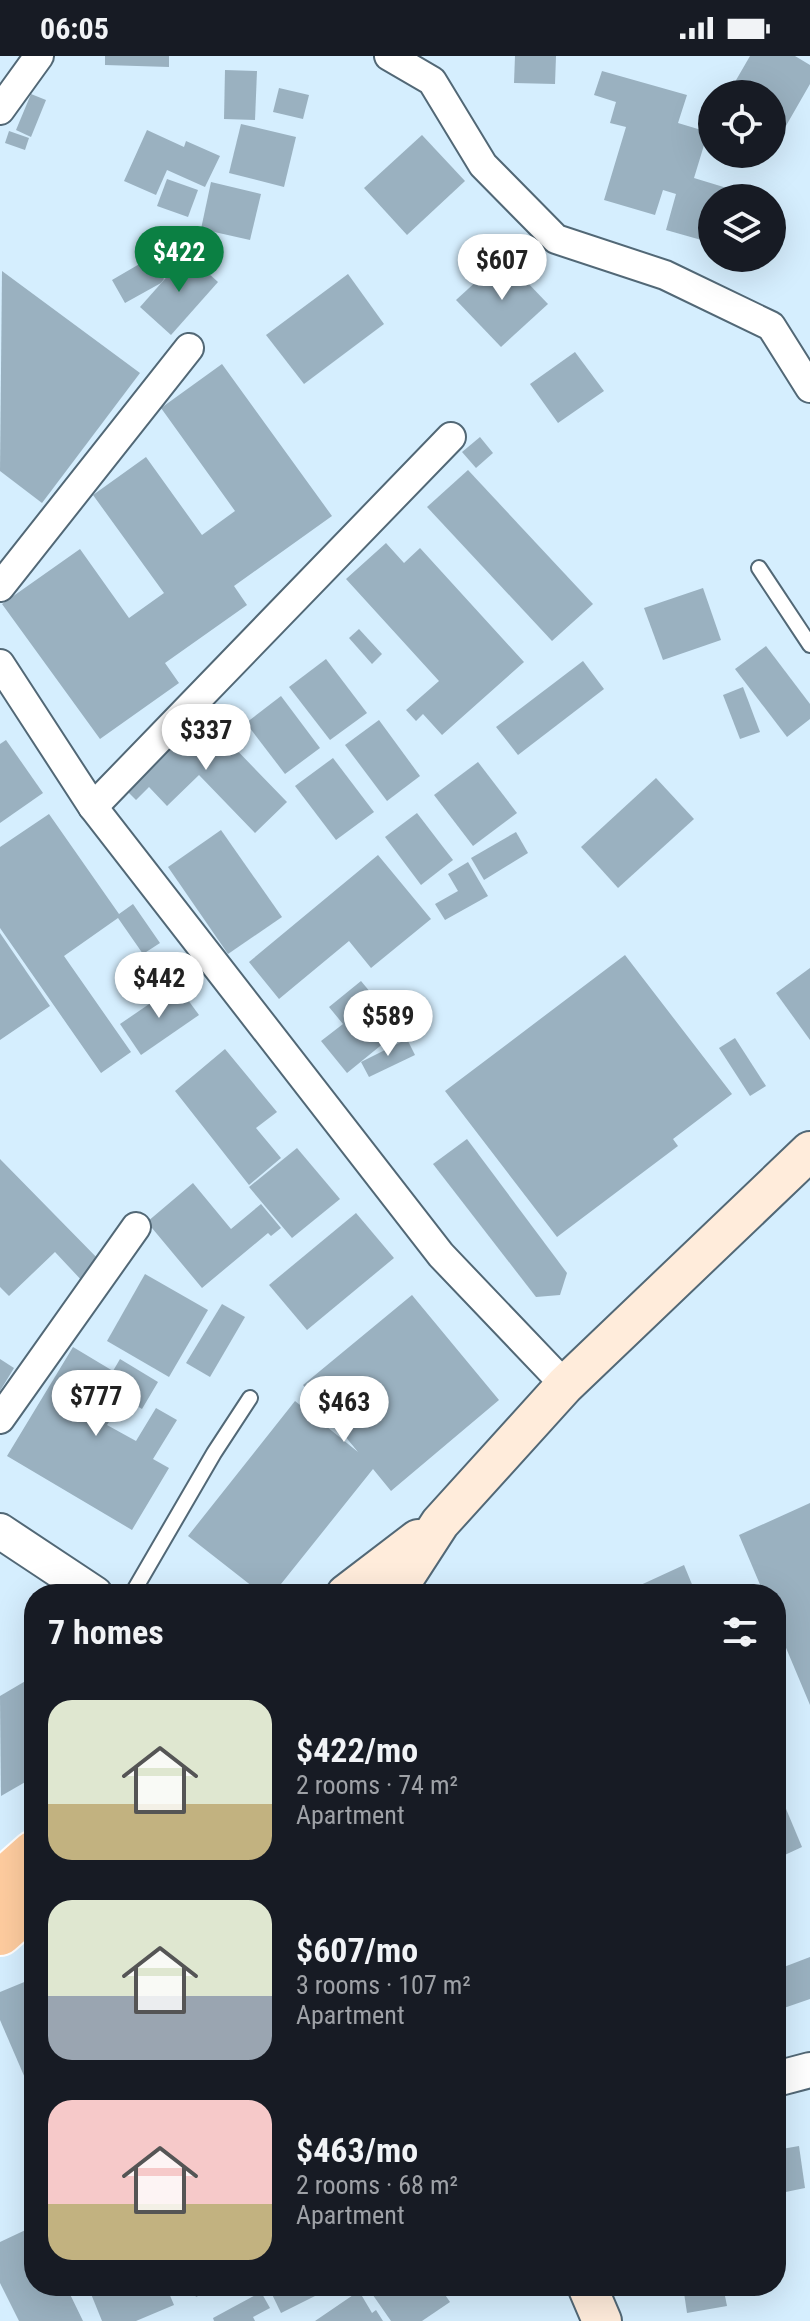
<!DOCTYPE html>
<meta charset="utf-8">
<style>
body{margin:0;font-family:"Roboto Condensed",sans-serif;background:#20242c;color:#f1f3f6;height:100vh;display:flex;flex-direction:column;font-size:30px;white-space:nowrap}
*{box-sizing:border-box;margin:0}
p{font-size:26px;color:#9ea1a6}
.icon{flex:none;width:44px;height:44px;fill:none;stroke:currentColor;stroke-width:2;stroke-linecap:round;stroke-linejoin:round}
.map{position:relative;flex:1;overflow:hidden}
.side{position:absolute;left:24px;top:1528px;width:762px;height:712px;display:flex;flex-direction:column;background:#171b24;border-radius:32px;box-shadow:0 8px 32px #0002}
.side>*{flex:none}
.buttons{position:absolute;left:698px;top:24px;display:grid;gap:16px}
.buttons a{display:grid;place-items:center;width:88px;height:88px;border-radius:50%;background:#171b24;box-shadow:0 8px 32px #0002;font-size:40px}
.price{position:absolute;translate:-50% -68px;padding:0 18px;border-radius:28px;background:#fff;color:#222;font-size:26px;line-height:52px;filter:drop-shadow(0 2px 4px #0008)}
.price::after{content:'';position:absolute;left:50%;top:48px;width:24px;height:18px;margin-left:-12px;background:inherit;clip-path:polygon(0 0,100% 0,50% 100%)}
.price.active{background:#0b8043;color:#fff}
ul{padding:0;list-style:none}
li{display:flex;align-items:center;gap:24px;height:200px;padding:0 24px}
li span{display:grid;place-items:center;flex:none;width:224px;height:160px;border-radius:24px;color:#555}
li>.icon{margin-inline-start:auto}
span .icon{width:96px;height:96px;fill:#fffc;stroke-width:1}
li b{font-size:34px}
h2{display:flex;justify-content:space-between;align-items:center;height:96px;padding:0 24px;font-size:34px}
.status{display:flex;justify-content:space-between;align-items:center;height:56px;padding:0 40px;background:#171b24;direction:ltr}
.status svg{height:22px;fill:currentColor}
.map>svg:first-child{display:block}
.building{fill:#9ab1c0}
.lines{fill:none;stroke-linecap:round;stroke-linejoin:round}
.service-casing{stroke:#526876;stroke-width:18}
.minor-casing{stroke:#526876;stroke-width:32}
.tertiary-casing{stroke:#526876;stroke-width:38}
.secondary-casing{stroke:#526876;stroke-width:42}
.trunk-casing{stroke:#fff;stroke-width:48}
.service{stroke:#fff;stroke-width:14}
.minor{stroke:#fff;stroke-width:28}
.tertiary{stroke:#fff;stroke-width:34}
.secondary{stroke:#ffecdb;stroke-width:38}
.trunk{stroke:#fecc9f;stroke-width:44}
</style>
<div class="status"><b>06:05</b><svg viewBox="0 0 49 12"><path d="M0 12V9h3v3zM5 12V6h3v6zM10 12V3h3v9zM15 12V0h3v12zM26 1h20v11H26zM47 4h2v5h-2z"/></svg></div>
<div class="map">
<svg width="810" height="2265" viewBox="0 0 810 2265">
<rect width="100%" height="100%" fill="#d5eefe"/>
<!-- building -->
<g class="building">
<polygon points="105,0 169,0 169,11 105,9"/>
<polygon points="515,0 556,0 555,28 514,27"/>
<polygon points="750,0 795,0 810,9 810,28 775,89 772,87 772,38 728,38"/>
<polygon points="225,14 257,15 255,64 224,63"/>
<polygon points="602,15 687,39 678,67 708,76 694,122 740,136 738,142 712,142 712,187 666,174 676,138 663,134 655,159 604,144 626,71 610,67 616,46 594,39"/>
<polygon points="279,32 309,39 303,63 273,56"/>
<polygon points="31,38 46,44 31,81 16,74"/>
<polygon points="241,68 296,81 284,131 229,117"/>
<polygon points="147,74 184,91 186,85 220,100 205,131 167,114 156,139 124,125"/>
<polygon points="9,75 29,82 25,94 5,87"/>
<polygon points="422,79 465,125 407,179 364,132"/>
<polygon points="167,123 198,134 188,161 157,150"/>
<polygon points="211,126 261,138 250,184 201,173"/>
<polygon points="160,183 181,200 167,218 157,210 164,223 161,227 125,247 112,224 148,203"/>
<polygon points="187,198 218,226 171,279 140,251"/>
<polygon points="503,201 548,248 501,291 456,244"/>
<polygon points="2,215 140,317 42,447 0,415"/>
<polygon points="348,218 384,268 304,328 266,279"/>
<polygon points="575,296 604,335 558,367 530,328"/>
<polygon points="222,308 332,460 234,530 247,549 165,607 179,627 100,683 2,548 80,493 129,562 164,537 93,439 146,401 202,479 235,455 161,352"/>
<polygon points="480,381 493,397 476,412 462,396"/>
<polygon points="468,414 593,548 552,585 427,451"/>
<polygon points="386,487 404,507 420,492 524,606 442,679 423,658 416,665 406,654 439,625 346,523"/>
<polygon points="703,532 721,584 663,604 644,552"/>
<polygon points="359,573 382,598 372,608 349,582"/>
<polygon points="766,590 810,648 810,663 787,681 735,613"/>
<polygon points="326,603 367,657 330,684 289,631"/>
<polygon points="583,605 604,633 518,699 496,671"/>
<polygon points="743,631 760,676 740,683 723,639"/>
<polygon points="281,640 320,692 285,718 246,667"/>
<polygon points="197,653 287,746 255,777 199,719 167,750 149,731 136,744 120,728"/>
<polygon points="379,664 420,720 387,745 345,689"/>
<polygon points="6,684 43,737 0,767 0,688"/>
<polygon points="333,702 374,756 336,784 295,730"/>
<polygon points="478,706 517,757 473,790 434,739"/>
<polygon points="656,722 694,763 618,832 581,791"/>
<polygon points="417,757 453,804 421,829 385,781"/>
<polygon points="49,758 119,858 133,848 160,887 143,898 118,862 64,900 131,996 101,1017 0,872 0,791"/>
<polygon points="221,774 282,861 228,898 168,811"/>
<polygon points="516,776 528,797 484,824 471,802"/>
<polygon points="378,799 431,863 371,912 349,885 279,943 249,906"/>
<polygon points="468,806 488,840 445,864 435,848 458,835 448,818"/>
<polygon points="0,877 50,950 0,984"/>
<polygon points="625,899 732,1038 673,1083 678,1090 557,1181 445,1035"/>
<polygon points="810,912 810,984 776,937"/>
<polygon points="361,925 401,973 347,1017 321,985 343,968 329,951"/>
<polygon points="177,929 199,959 141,999 120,968"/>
<polygon points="735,982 766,1030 750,1040 719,992"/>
<polygon points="407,983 415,999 369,1021 361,1006"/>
<polygon points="225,993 277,1056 256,1072 281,1102 249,1129 175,1035"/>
<polygon points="467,1083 567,1217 560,1239 536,1241 433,1108"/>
<polygon points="297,1092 340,1143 292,1182 249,1131"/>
<polygon points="0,1103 105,1210 85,1228 55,1196 9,1240 0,1231"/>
<polygon points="193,1127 231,1173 261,1148 281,1172 271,1180 268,1177 202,1232 147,1166"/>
<polygon points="356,1157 394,1202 307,1274 269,1229"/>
<polygon points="145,1218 208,1254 169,1321 107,1285"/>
<polygon points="412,1239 499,1344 391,1435 373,1413 273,1538 262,1538 188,1480 295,1345 358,1396 303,1329"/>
<polygon points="222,1248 245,1261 210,1321 186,1307"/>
<polygon points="73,1291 113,1315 120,1303 158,1326 142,1353 124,1342 107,1369 136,1385 156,1352 177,1364 153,1403 169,1412 132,1474 7,1400"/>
<polygon points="0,1303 14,1312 0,1335"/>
<polygon points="810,1447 810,1649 776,1568 776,1538 764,1538 739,1479"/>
<polygon points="684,1509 696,1538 621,1538"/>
<polygon points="34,1620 34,1721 1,1740 0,1640"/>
<polygon points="776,1729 802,1791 776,1803"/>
<polygon points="810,1901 810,1943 781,1953 776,1939 776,1914"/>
<polygon points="34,1922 34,2043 0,1964 0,1936"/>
<polygon points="799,2090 805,2132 776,2138 776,2094"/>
<polygon points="34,2170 34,2230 66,2230 83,2265 19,2265 0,2227 0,2186"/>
<polygon points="96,2230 166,2230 174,2249 136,2265 102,2265 89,2233"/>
<polygon points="191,2230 219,2230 196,2241"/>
<polygon points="268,2230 335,2230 281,2257"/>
<polygon points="371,2230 439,2230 450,2246 422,2265 391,2265 368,2232"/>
<polygon points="683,2230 723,2230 727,2250 687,2257"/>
<polygon points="359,2235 372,2257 376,2254 383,2265 315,2265"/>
<polygon points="261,2236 270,2252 253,2261 255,2265 214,2265 213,2262"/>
</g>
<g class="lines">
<defs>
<g id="service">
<polyline points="759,512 810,589"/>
<polyline points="132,1538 214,1397 250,1342"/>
</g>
<g id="minor">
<polyline points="389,0 432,25 483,109 556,183 665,219 771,270 810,332"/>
<polyline points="0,54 39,0"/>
<polyline points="0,531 189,292"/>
<polyline points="0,608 93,751 441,1199 565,1329"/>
<polyline points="93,751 451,381"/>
<polyline points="0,1363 136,1171"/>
</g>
<g id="tertiary">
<polyline points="0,1475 95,1538"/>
<polyline points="776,2023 810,2014"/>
</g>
<g id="secondary">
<polyline points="346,1538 418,1483"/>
<polyline points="394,1538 440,1467 565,1329 810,1095"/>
<polyline points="587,2230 602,2265"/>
</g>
<g id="trunk">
<polyline points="0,1827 34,1797"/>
<polyline points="0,1877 34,1847"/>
</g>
</defs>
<!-- service casing -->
<use href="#service" class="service-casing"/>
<!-- minor casing -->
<use href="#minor" class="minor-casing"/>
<!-- tertiary casing -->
<use href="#tertiary" class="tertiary-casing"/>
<!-- secondary casing -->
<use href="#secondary" class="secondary-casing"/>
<!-- trunk casing -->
<use href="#trunk" class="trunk-casing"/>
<!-- service -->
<use href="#service" class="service"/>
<!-- minor -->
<use href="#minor" class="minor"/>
<!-- tertiary -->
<use href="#tertiary" class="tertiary"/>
<!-- secondary -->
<use href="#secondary" class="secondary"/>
<!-- trunk -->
<use href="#trunk" class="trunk"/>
</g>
</svg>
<div class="buttons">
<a><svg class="icon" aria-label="locate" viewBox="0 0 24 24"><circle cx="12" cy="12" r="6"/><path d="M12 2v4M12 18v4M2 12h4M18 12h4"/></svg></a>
<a><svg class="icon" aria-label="layers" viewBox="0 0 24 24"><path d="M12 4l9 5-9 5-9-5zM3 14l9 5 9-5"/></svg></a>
</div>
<b class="price active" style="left:179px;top:238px">$422</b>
<b class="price" style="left:502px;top:246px">$607</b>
<b class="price" style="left:206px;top:716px">$337</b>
<b class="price" style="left:159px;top:964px">$442</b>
<b class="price" style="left:388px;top:1002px">$589</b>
<b class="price" style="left:96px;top:1382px">$777</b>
<b class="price" style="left:344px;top:1388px">$463</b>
<section class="side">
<h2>7 homes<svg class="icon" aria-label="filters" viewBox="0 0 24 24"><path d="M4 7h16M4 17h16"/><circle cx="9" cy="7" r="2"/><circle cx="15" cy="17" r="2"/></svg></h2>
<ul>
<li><span style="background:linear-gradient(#dfe7d0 65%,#c2b280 0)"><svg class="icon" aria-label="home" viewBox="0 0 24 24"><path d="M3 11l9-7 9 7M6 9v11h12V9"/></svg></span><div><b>$422/mo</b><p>2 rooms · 74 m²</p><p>Apartment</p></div></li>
<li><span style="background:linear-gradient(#dfe7d0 60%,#9aa5b1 0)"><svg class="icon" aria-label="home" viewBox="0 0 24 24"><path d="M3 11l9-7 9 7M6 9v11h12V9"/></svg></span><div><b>$607/mo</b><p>3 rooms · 107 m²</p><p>Apartment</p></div></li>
<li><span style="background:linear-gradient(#f6c9c9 65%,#c2b280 0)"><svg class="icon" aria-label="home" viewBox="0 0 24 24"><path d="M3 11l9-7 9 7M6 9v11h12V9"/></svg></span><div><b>$463/mo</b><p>2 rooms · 68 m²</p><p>Apartment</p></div></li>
</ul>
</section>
</div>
